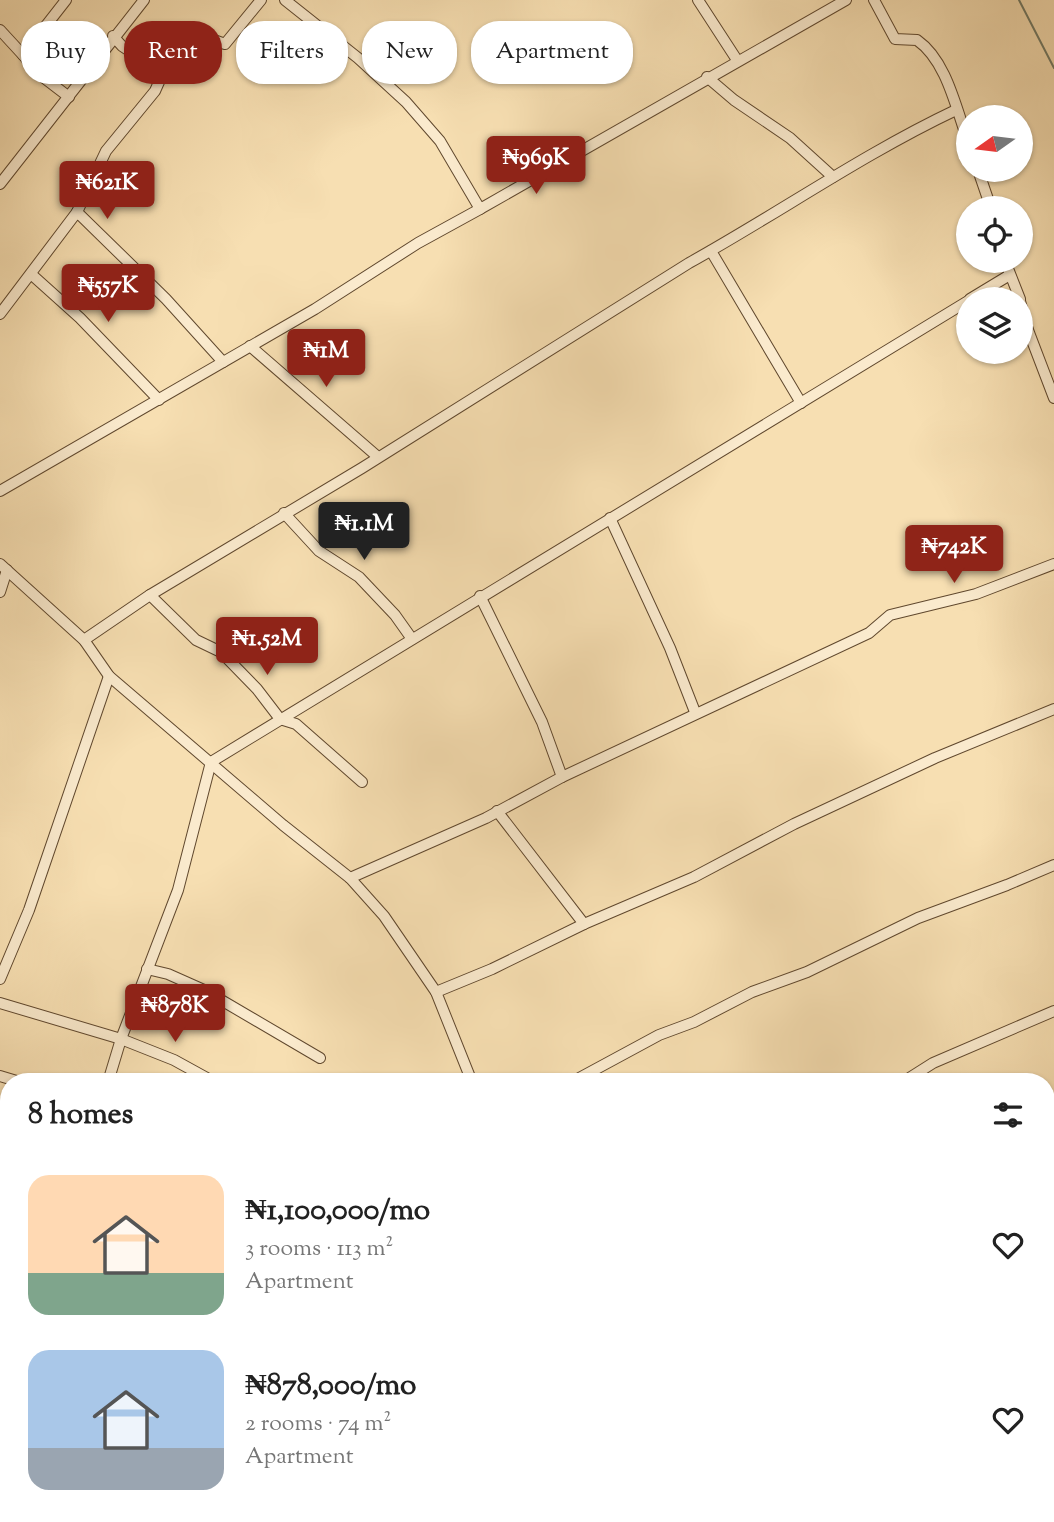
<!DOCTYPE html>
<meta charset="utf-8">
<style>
body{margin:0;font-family:"Sorts Mill Goudy",serif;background:#f6f6f6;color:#222;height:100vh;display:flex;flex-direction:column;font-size:26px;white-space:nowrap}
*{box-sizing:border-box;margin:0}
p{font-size:23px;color:#767676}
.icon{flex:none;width:38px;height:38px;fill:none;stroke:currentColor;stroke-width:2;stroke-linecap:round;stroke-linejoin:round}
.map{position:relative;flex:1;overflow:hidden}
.side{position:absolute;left:0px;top:1073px;width:1055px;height:450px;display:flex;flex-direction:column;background:#fff;border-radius:28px 28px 0 0;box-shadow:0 2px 5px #0004}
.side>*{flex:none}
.banner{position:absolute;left:21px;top:21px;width:700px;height:63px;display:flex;gap:14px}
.needle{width:46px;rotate:256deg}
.tools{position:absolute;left:956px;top:105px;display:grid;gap:14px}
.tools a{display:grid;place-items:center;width:77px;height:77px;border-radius:50%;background:#fff;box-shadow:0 2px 5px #0004;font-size:35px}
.price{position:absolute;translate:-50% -60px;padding:0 16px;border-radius:7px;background:#8f2418;color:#fff;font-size:23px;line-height:46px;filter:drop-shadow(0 2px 4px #0008)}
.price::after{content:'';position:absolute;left:50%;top:42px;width:21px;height:16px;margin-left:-10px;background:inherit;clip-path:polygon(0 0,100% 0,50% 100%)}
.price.active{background:#222;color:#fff}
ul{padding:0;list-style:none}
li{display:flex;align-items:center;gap:21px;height:175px;padding:0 28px}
li span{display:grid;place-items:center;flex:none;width:196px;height:140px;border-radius:21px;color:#555}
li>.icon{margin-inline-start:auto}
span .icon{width:84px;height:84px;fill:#fffc;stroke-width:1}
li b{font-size:30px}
h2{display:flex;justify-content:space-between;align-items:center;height:84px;padding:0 28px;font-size:30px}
.tag{padding:0 24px;border-radius:28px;background:#fff;box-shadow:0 2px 5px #0004;font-size:24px;line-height:63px}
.tag.active{background:#8f2418;color:#fff}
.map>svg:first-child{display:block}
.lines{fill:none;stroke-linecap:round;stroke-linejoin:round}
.stream{stroke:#717a66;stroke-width:2}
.minor-casing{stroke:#60482e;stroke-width:12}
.minor{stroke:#faeacd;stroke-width:10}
</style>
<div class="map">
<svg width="1054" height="1522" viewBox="0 0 1054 1522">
<rect width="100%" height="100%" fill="#f7dfb2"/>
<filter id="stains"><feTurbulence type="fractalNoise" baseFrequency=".00286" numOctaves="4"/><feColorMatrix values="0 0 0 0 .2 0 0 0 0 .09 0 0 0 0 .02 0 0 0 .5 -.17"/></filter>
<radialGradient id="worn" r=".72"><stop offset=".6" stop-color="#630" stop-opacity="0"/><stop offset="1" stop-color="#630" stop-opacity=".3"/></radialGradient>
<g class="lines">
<!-- stream -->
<polyline class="stream" points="1019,0 1054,68"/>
<defs>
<g id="minor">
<polyline points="285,0 358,58 406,102 440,141 480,209 846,0"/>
<polyline points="698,0 737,60"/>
<path d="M874,0L895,39L917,40C947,61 956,109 968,141"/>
<polyline points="0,30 23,55 66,0"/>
<polyline points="113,36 122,46 163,73"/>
<polyline points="23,55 39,74 69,97"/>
<polyline points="707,77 734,100 790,138 833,177"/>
<polyline points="978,170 991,208"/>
<polyline points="0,184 144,0"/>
<polyline points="77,212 106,151 155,91 163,73 194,37 200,35 225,44 261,0"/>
<polyline points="711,251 801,403"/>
<polyline points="1005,261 1020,299"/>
<polyline points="31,274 80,318 159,400"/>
<polyline points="970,299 1008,276"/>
<polyline points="1020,301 1028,330 1054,398"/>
<polyline points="0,314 77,212 166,299 223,362"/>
<polyline points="250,346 378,457"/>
<polyline points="0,491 315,309 418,243 480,209"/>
<polyline points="284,513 319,551 359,577 395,615 412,639"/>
<polyline points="610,518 670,648 695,712"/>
<polyline points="0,564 84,640 109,676 283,825 350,878 384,916 436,992 472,1082"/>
<polyline points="0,592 7,570"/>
<polyline points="150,595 196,640 221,652 257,689 280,719 296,724 362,782"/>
<polyline points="480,596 542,722 562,777"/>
<path d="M84,640L150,595L362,468L689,263C779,213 863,154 956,110"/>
<polyline points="497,811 584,924"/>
<polyline points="350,878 486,818 562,777 869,633 890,615 976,594 1054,564"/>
<polyline points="147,969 168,974 204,990 320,1058"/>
<polyline points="0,979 29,910 109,676"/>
<polyline points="436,992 492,969 584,924 694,877 794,824 935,758 1054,709"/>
<polyline points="0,1003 121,1039 174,1060 214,1082"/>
<polyline points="0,1076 20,1082"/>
<polyline points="108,1082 121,1039 178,890 211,762 968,301"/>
<polyline points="572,1082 659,1035 694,1022 752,992 807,972 918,918 1007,885 1054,865"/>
<polyline points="903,1082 933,1063 1054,1011"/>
<polyline points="0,1161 9,1164"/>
<polyline points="1046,1164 1054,1160"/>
<polyline points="0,1237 9,1240"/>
<polyline points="1046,1286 1054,1282"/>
<polyline points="0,1357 9,1332"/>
<polyline points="1046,1380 1054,1373"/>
<polyline points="0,1397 9,1400"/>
<polyline points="1046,1500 1054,1494"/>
<polyline points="253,1514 275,1522"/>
<polyline points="474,1514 490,1522"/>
<polyline points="422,1522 425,1514"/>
<polyline points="668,1522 679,1514"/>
<polyline points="893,1522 903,1514"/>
<polyline points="1020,1522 1029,1514"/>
</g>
</defs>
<!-- minor casing -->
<use href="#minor" class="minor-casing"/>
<!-- minor -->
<use href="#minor" class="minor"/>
</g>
<rect width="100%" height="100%" filter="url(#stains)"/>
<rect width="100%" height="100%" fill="url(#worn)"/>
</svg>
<div class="tools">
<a><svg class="needle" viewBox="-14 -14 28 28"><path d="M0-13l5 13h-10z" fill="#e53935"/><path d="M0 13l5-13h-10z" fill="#767676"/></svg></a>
<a><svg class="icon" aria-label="locate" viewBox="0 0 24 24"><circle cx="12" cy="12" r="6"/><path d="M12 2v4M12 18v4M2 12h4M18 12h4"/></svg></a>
<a><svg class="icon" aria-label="layers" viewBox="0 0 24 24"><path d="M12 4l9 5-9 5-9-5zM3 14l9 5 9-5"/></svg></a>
</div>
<b class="price" style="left:536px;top:196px">₦969K</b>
<b class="price" style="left:107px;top:221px">₦621K</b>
<b class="price" style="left:108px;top:324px">₦557K</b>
<b class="price" style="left:326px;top:389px">₦1M</b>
<b class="price active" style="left:364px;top:562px">₦1.1M</b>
<b class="price" style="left:954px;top:585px">₦742K</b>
<b class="price" style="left:267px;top:677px">₦1.52M</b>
<b class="price" style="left:175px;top:1044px">₦878K</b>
<div class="banner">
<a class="tag">Buy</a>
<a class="tag active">Rent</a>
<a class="tag">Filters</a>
<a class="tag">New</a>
<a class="tag">Apartment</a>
</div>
<section class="side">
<h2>8 homes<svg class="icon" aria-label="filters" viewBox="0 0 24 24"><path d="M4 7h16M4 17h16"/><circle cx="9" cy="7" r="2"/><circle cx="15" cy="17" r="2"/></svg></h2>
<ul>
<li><span style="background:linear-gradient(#ffd9b3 70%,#7fa58c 0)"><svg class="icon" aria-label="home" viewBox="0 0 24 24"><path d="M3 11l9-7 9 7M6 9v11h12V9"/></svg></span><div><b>₦1,100,000/mo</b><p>3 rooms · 113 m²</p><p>Apartment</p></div><svg class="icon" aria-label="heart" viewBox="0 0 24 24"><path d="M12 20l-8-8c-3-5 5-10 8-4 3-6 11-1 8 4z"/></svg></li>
<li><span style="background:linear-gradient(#a9c7e8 70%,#9aa5b1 0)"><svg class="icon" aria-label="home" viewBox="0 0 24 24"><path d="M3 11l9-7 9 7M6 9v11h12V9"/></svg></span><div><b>₦878,000/mo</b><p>2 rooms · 74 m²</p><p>Apartment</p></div><svg class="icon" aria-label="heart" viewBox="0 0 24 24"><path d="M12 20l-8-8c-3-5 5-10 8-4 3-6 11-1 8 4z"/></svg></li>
</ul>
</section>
</div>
